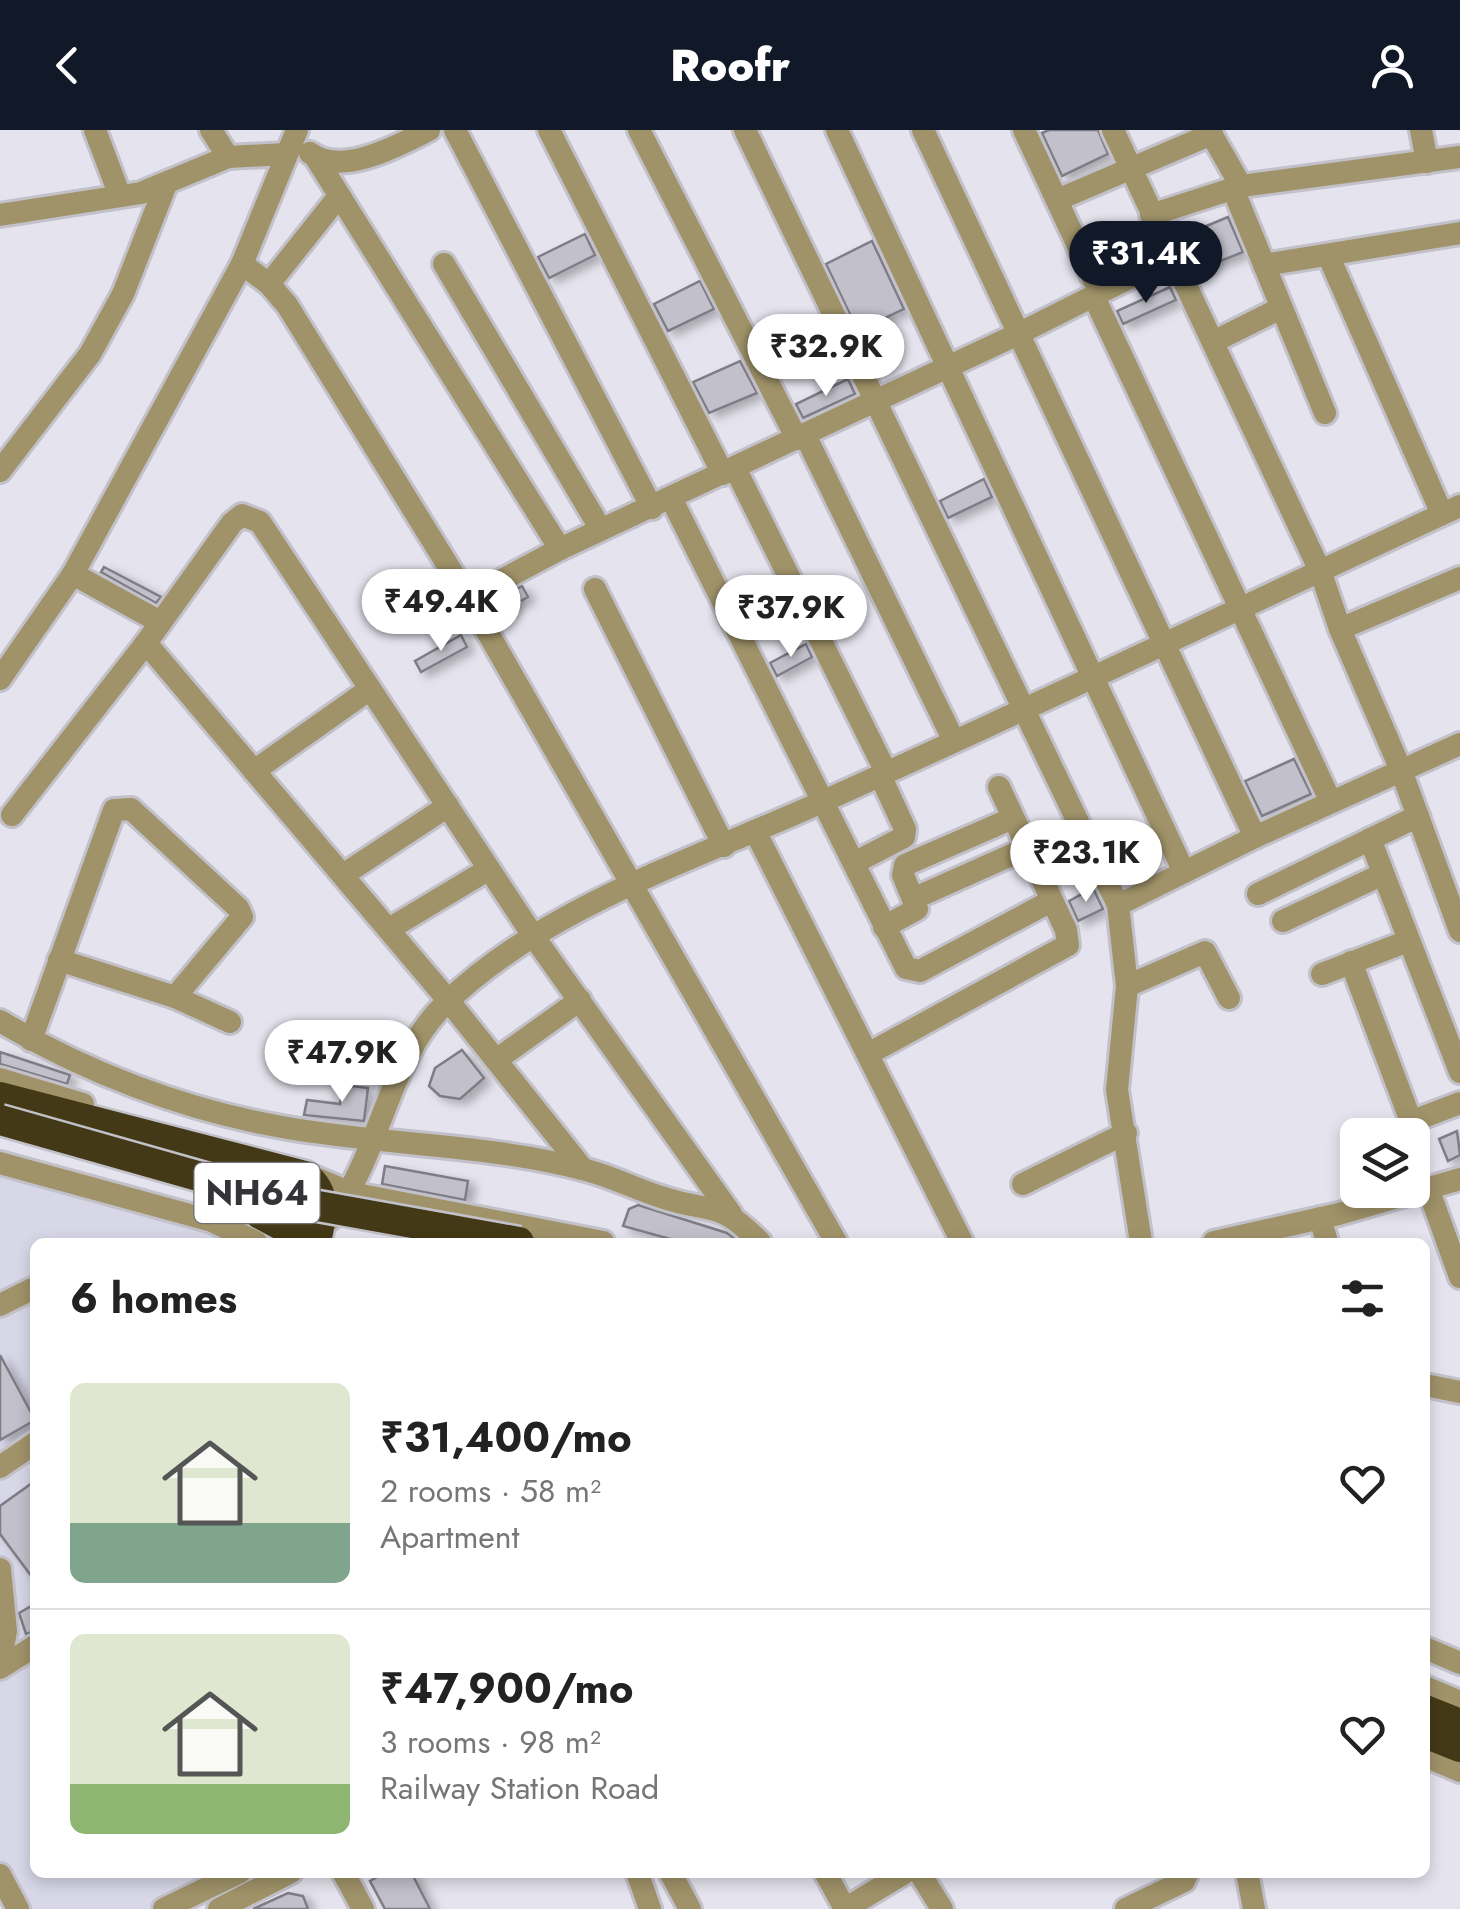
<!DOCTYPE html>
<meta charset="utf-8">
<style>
body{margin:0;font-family:Jost,sans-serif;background:#f2f2f2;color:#222;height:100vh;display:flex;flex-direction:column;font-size:38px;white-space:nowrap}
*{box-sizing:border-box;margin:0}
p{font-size:32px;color:#767676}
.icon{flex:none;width:55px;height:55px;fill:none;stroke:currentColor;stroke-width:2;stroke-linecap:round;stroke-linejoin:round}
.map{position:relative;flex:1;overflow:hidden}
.panel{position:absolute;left:30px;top:1108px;width:1400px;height:640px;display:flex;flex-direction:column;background:#fff;border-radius:15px;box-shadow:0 5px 15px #0003}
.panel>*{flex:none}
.buttons{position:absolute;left:1340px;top:988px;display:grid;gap:20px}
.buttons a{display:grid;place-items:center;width:90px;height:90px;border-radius:15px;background:#fff;box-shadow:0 5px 15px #0003;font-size:50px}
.price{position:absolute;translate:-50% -85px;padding:0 22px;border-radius:35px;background:#fff;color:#222;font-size:32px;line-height:65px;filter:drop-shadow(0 2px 5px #0008)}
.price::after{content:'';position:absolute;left:50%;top:60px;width:30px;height:22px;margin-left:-15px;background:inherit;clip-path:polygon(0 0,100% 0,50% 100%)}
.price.active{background:#111827;color:#fff}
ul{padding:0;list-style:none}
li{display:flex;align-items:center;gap:30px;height:250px;padding:0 40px}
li+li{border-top:2px solid #e0e0e0}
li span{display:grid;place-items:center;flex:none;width:280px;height:200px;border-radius:15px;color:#555}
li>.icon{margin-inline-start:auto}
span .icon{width:120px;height:120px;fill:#fffc;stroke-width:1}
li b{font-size:42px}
h2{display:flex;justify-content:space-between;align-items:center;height:120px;padding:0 40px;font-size:42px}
header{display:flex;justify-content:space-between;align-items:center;height:130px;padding:0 40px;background:#111827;color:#fff;font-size:45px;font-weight:800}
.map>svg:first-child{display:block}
.built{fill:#d8d7e8}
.building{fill:#c2c1cb;stroke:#7e7d86;stroke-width:2.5;filter:url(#shadow)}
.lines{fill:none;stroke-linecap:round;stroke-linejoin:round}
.minor-casing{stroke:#c2c1ca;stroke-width:28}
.highway-casing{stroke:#c2c1ca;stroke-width:35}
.minor{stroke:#a09369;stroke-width:22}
.highway{stroke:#433916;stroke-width:30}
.highway-bridge-casing{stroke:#c2c1ca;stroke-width:35;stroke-linecap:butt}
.highway-bridge{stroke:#433916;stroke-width:30}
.labels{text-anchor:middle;stroke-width:8;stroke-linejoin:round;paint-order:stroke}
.shield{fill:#fff;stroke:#717174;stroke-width:2.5}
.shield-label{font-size:35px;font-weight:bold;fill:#343438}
</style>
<header><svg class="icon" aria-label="back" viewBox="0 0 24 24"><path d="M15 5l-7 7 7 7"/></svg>Roofr<svg class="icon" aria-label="person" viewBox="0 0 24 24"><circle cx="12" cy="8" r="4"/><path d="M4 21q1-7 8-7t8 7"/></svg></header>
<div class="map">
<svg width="1460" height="1779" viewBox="0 0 1460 1779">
<defs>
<filter id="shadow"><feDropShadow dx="7" dy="4.5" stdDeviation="5" flood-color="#0004"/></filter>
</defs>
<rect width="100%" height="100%" fill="#e5e4ee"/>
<!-- built -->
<polygon class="built" points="0,1044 210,1096 244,1112 35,1112 35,1742 230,1743 154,1779 22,1779 0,1738"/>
<!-- building -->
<g class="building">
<polygon points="1049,0 1098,0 1108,24 1062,46 1042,3"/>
<polygon points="1228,87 1243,122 1196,141 1180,107"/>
<polygon points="585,104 595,125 549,148 538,127"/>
<polygon points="872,111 904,179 858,201 826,134"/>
<polygon points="700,151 714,179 668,201 654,174"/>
<polygon points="1170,157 1176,170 1123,194 1117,181"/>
<polygon points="740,231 757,263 709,283 693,252"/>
<polygon points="848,249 855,264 803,288 796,274"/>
<polygon points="984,349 992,367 948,388 940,371"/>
<polygon points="104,437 161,467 156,473 101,442"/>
<polygon points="522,456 528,467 495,485 489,474"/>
<polygon points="461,505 467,517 421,542 415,531"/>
<polygon points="806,514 812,527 777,546 770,533"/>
<polygon points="1294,629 1311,664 1262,686 1245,651"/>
<polygon points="1148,700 1153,712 1113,730 1108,719"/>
<polygon points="1093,758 1103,779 1078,791 1069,771"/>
<polygon points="363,900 391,920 372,945 345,926"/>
<polygon points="462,920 484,948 460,969 440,966 429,956 435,938"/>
<polygon points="0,922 70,945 67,954 0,934"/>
<polygon points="343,955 368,958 364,991 304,985 307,970 340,974"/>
<polygon points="1457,1001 1460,1025 1448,1031 1439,1009"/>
<polygon points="385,1036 468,1051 465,1070 382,1054"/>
<polygon points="638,1075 727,1103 739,1112 681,1112 623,1096 629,1079"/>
<polygon points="0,1225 35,1290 0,1310"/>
<polygon points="35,1351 35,1451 0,1404 0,1376"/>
<polygon points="35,1474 35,1501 26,1504 19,1483"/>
<polygon points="386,1742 411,1742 430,1779 385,1779 370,1751"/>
<polygon points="288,1763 303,1766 308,1779 253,1779"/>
</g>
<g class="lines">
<defs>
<g id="minor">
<polyline points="95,0 120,66"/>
<polyline points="211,0 228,27"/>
<polyline points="455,0 652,378"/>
<polyline points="549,0 723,344"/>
<polyline points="639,0 797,309"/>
<polyline points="745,0 1118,775 1127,856 1117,960 1141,1112"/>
<polyline points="837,0 1184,742"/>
<polyline points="923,0 1255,707"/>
<polyline points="1024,0 1100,163"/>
<polyline points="1113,0 1321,443 1340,499 1401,640 1460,801"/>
<polyline points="1209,0 1241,56"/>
<polyline points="1421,0 1427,32"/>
<path d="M310,23C342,47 399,15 429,0"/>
<polyline points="316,28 560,419 1018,204 1171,127"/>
<polyline points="1233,59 1325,283"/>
<polyline points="1057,70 1212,4"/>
<polyline points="0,85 141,63 228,27 286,24"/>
<polyline points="1151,85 1241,56 1460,27"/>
<polyline points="1329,127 1442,384"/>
<polyline points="242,134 269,154 287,175 468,468 836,1112"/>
<polyline points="444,134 600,398"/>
<polyline points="1264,135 1460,103"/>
<polyline points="269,154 339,66"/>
<polyline points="1094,167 1331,672"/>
<polyline points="1213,212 1281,178"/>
<polyline points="805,305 954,611"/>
<polyline points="735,338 886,642"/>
<polyline points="0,341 90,224 123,164 165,57"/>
<polyline points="672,370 906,838 920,841 1051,771"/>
<polyline points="73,444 160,492"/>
<polyline points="595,459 724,716"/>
<polyline points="468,468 560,419"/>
<polyline points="1340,499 1460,448"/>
<polyline points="146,513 448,870 583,1039"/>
<polyline points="0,549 73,444 242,134 297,0"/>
<polyline points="254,641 370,559"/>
<polyline points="12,685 146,513 232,393 242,385 260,392 534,807 731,1084"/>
<polyline points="755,701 962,1112"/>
<polyline points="1370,709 1460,942"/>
<polyline points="854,733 904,707 905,699 880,645"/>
<polyline points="343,745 448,676"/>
<polyline points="1258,764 1418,686"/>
<polyline points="915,768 1027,718"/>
<polyline points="1118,775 1255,707 1460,614"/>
<polyline points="1283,791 1383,744"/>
<polyline points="884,797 917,779 903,745 905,735 1013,688"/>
<polyline points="389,799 489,739"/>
<polyline points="59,830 175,867 230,892"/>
<polyline points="1351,832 1409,986 1418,989 1460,973"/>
<polyline points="1322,844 1408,811"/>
<polyline points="1127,856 1205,822 1229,868"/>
<path d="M0,891C84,942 185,980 282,997C381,1015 485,1014 582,1039C609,1045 635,1059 661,1067C714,1085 715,1067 760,1112"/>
<polyline points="31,910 114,680 131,679 238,778 242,787 175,867"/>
<polyline points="868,924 1068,815 1066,800 999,657"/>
<polyline points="496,930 580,870"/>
<polyline points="0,949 83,974"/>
<polyline points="0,1033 212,1091 256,1112"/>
<polyline points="304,1043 351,1063 603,1112"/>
<polyline points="1023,1054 1126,1003"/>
<polyline points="1429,1061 1460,1147"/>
<polyline points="1320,1088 1327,1112"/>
<path d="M330,1089C382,1025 386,930 446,873C544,777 701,727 824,671C1037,575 1248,474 1460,376"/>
<polyline points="1214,1112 1339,1084 1460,1049"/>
<polyline points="0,1175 32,1159"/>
<polyline points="1425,1255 1460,1262"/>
<polyline points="0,1337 35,1313"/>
<polyline points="0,1439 6,1501 0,1534"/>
<polyline points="1425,1518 1460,1533"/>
<polyline points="0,1538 35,1516"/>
<polyline points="1425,1557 1460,1572"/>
<polyline points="1425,1626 1460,1641"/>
<polyline points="343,1742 363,1779"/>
<polyline points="637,1742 650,1779"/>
<polyline points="670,1742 690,1779"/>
<polyline points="825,1742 845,1779"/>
<polyline points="919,1742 942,1779"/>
<polyline points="1247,1742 1254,1779"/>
<polyline points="0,1745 18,1779"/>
<polyline points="164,1779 240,1742"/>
<polyline points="219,1779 291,1742"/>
<polyline points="845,1779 906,1742"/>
<polyline points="1126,1779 1184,1751 1188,1742"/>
</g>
<g id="highway">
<path d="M0,967L305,1046C328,1062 322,1087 316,1111"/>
<polyline points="260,1084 313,1112"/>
<polyline points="1425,1580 1460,1594"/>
<polyline points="1425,1603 1460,1617"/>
</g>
</defs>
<!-- minor casing -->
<use href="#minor" class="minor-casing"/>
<!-- highway casing -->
<use href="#highway" class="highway-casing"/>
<!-- minor -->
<use href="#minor" class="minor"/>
<!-- highway -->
<use href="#highway" class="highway"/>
<defs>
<polyline id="highway-bridge" points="0,990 279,1069 519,1112"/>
</defs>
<!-- highway-bridge casing -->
<use href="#highway-bridge" class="highway-bridge-casing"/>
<!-- highway-bridge -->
<use href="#highway-bridge" class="highway-bridge"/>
</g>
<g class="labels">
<!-- shield labels -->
<rect class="shield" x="194.5" y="1033" width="125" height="60" rx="8"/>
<g class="shield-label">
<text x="257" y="1075">NH64</text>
</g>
</g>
</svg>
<div class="buttons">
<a><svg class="icon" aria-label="layers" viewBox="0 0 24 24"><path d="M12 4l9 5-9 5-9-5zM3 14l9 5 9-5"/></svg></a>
</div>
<b class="price active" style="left:1146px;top:176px">₹31.4K</b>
<b class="price" style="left:826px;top:269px">₹32.9K</b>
<b class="price" style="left:441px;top:524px">₹49.4K</b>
<b class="price" style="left:791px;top:530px">₹37.9K</b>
<b class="price" style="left:1086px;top:775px">₹23.1K</b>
<b class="price" style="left:342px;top:975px">₹47.9K</b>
<section class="panel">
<h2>6 homes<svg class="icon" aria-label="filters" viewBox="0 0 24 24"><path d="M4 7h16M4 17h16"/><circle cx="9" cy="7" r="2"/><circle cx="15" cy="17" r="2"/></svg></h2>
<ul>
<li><span style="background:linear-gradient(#dfe7d0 70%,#7fa58c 0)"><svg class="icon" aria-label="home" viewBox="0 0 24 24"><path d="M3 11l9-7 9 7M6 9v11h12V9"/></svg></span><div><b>₹31,400/mo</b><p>2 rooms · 58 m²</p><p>Apartment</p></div><svg class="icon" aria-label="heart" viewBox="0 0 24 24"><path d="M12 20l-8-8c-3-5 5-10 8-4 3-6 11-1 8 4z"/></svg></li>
<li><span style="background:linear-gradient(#dfe7d0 75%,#8fb573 0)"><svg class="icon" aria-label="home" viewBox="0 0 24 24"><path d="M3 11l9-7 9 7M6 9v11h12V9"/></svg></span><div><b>₹47,900/mo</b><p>3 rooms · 98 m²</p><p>Railway Station Road</p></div><svg class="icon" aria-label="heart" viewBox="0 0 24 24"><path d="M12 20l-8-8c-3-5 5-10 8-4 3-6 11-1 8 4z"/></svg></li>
</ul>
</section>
</div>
